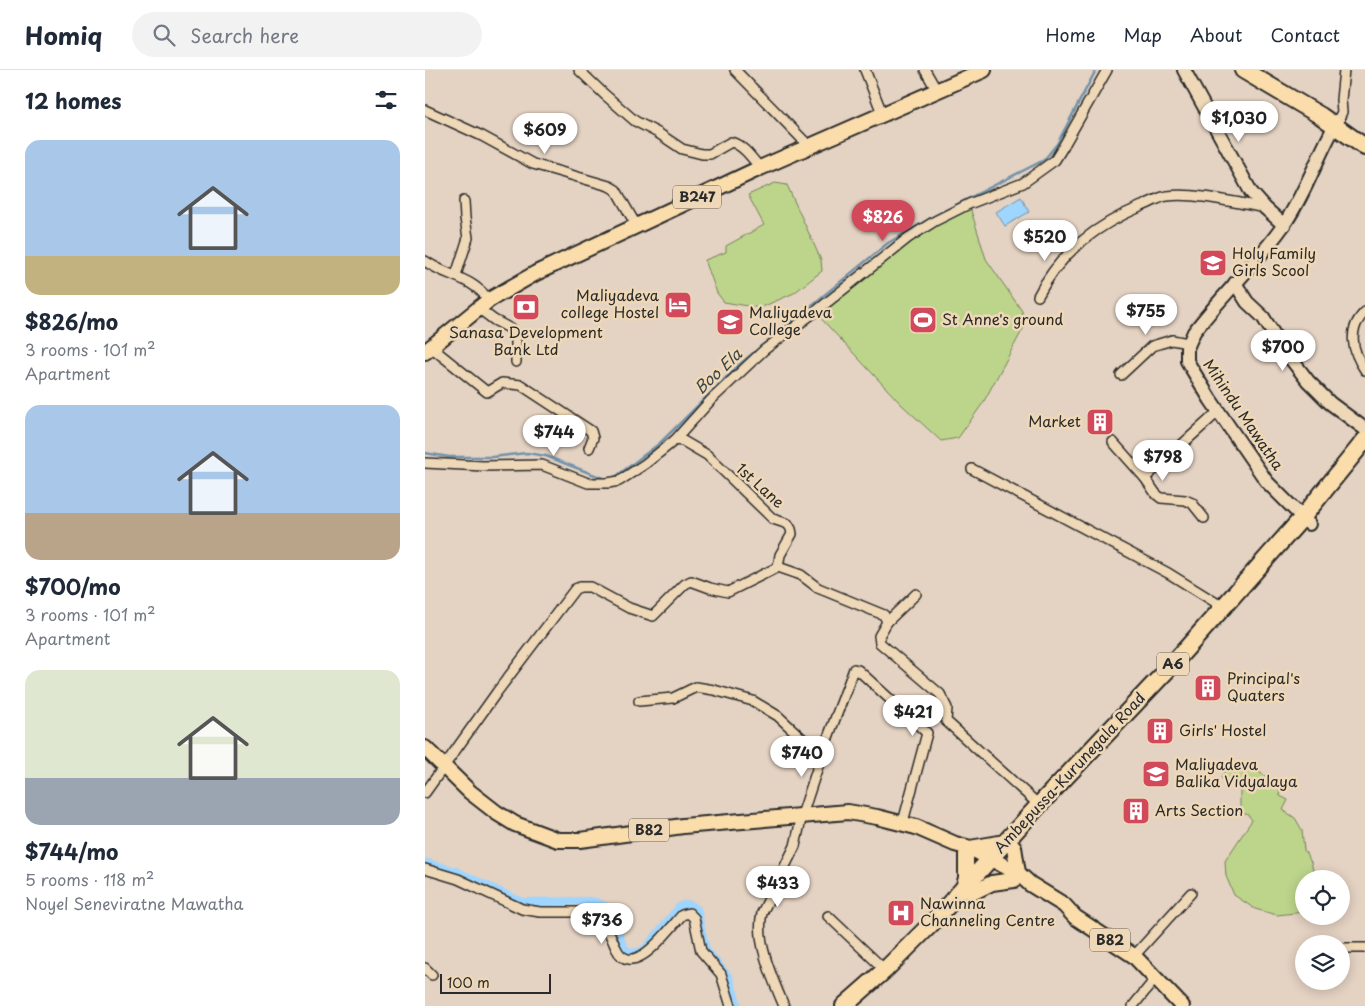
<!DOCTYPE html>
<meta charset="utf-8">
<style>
body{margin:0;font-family:"Playpen Sans",sans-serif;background:#f2f2f3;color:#1f2937;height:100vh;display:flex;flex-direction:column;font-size:19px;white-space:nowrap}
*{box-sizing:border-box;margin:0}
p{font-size:16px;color:#747a83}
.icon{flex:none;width:28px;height:28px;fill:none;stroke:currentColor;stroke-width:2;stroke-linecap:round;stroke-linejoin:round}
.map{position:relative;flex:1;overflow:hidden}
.panel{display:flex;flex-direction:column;background:#fff;width:425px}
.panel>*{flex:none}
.controls{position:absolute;left:870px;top:800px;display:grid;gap:10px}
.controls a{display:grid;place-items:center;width:55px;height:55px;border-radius:50%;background:#fff;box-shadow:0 2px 12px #0003;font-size:25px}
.scale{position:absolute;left:15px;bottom:12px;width:111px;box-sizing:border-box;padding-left:5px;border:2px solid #2b2b2b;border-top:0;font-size:14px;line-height:18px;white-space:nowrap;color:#2b2b2b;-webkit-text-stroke:4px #eed8b7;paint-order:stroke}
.price{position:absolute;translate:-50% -42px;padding:0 11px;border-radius:18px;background:#fff;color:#222;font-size:16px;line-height:32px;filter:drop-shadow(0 1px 2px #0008)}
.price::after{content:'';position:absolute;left:50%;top:30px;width:15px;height:11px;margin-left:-8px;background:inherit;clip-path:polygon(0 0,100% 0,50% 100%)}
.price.selected{background:#d1495b;color:#fff}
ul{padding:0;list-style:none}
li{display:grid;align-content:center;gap:10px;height:265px;padding:0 25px}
li span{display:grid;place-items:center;height:155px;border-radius:15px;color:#555}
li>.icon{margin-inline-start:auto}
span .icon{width:90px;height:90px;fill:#fffc;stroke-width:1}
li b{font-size:21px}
h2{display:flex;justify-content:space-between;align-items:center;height:60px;padding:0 25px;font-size:21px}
header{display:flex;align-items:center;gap:30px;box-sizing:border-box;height:70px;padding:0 25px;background:#fff;border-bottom:1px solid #e0e1e3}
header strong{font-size:24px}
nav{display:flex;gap:28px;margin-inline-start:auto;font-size:18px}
.search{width:350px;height:45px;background:#f2f2f3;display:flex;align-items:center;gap:12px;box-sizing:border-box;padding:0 18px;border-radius:28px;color:#747a83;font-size:19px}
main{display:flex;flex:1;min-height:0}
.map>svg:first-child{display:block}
.green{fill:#bcd58b;stroke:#74805b}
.water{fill:#9fd6ff;stroke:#7192aa}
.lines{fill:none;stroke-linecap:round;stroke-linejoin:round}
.stream{stroke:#7192aa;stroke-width:2.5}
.canal{stroke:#9fd6ff;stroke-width:8}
.street-casing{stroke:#2b2b2b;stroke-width:12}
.secondary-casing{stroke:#2b2b2b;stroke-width:16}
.primary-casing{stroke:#2b2b2b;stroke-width:18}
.highway-casing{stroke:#2b2b2b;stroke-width:20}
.street{stroke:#eed8b7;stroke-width:9}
.secondary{stroke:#eed8b7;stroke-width:12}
.primary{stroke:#faddab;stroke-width:14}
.highway{stroke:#faddab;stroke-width:16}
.labels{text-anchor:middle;stroke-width:5;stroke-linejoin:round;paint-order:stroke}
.shield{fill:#eed8b7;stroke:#665f55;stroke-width:1}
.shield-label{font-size:14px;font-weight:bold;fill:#2b2b2b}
.poi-label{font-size:15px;fill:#2b2b2b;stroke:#eed8b7;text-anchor:start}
.street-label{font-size:15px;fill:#2b2b2b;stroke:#eed8b7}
.water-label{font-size:16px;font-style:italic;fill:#3c454b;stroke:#eed8b7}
</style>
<header>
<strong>Homiq</strong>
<div class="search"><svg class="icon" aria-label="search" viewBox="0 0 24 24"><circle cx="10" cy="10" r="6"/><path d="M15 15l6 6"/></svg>Search here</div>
<nav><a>Home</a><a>Map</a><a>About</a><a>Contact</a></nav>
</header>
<main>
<section class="panel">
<h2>12 homes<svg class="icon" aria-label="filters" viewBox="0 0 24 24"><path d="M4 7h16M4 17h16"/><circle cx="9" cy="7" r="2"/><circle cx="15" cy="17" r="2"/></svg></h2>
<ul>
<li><span style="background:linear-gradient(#a9c7e8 75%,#c2b280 0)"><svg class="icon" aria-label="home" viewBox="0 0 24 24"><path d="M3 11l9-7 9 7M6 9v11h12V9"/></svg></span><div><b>$826/mo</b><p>3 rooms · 101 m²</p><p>Apartment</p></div></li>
<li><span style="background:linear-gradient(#a9c7e8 70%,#b9a48a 0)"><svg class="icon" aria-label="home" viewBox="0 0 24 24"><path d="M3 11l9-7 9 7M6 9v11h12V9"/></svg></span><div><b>$700/mo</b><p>3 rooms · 101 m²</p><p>Apartment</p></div></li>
<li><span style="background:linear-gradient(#dfe7d0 70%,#9aa5b1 0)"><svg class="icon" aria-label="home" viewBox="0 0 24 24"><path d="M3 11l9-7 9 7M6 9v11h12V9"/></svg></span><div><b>$744/mo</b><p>5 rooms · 118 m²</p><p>Noyel Seneviratne Mawatha</p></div></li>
</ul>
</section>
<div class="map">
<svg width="940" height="936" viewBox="0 0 940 936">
<rect width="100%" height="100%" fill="#e4d2c2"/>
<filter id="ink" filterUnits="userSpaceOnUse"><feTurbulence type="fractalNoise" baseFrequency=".02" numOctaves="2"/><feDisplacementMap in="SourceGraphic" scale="10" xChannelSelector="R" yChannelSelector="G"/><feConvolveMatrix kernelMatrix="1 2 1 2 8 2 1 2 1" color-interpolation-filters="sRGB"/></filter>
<g filter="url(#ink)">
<!-- green -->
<g class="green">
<polygon points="350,113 362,115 396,190 397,201 369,223 335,238 299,232 292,223 280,190 301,182 301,176 339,155 323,125"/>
<polygon points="544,134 561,189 597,241 599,257 558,333 533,368 516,371 476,334 390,242 458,187"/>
<polygon points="806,691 819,696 823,695 854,715 855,726 863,730 858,740 870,748 877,760 879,780 886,792 890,809 879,809 879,842 852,845 830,839 809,825 801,806 800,791 827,750 823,745 815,742 815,721 796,708"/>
</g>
<!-- water -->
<polygon class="water" points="596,127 604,142 580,156 571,142"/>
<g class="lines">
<!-- stream -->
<g class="stream">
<polyline points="0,383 24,387 67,387 102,383 121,386 180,409"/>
<polyline points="185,409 193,405 235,373 316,293 463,173 509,146 619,90 632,74 671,0"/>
</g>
<!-- canal -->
<path class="canal" d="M0,792L31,801L97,832L166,831C172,832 179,834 184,839C197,853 190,893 219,880L254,837C261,833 265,833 272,839L281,880L304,907L313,936"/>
<defs>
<g id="street">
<path d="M154,0L179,24L210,51L233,63L257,79L277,84H285L306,72C318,75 327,88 335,98"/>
<polyline points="310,0 385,77"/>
<polyline points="440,0 457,43"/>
<polyline points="500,0 512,21"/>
<polyline points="0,40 57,66 108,94 184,116 191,120 211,155"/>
<polyline points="913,50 917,42 916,30 919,0"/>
<path d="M0,191C24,208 44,205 64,230"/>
<polyline points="31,205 43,168 40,148 39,131"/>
<path d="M613,226C636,181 672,155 717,136C725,133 734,127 742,126C768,122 813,133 840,138"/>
<polyline points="53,238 69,250 88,260 91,264 91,292"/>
<path d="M940,242C922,259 927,281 940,300"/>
<polyline points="6,277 62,322 77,313 96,315 166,361 168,368 164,378"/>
<polyline points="696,305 727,276 747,270 763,273"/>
<polyline points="250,370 258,371 282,385 348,449 363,454 366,459 367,464 355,485 353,497"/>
<polyline points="688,372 720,408 731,424 736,428 760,430 767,433 779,448"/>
<polyline points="0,393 58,396 117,395 163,413 183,413 194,411 220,394 250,370 286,330 339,280 390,242 483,168 510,151 544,134 598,113 630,90 638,77 682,0"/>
<polyline points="547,399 743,503 798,537"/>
<polyline points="720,408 794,341"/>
<polyline points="462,552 491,524"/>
<polyline points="214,631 248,628 271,617 289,620 328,631 353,646 381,672 399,678"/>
<polyline points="0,723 72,622 150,519 155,517 165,517 204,538 228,546 260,514 266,511 285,518 303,522 353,497 376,505 393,518 459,545 462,552 454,566 455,573 515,624 522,638 521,651 614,735"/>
<path d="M0,799L33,809L97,839L115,842H169C181,851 185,865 191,878C207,912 244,859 257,845L264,843L269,848L276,881L296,904L306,936"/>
<polyline points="403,846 460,900"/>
<polyline points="916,878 940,878"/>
<polyline points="709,886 766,823"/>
<polyline points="0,898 7,905"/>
<path d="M359,936C348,910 330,871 337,843L370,776L377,745L399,678L429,599L433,600L502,663L478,752"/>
<polyline points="708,936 731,908"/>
</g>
<g id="secondary">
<polyline points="759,0 826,122 840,138 859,155"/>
<polyline points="810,213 822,232 838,247 856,276 883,311 905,333 940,359"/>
<path d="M884,454L842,412L785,329L768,301L762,291V278L769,262C797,225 832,193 858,156C881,123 893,84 913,50"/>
</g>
<g id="primary">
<polyline points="0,282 64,230 111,203 335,98 559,0"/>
<polyline points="0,678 45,722 72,743 90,754 133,770 155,770 258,756 423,742 452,747 491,757 530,774 545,778 593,803 605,814 639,835 650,847 709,886 757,936"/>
<polyline points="589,777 593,803"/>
<polyline points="545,778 580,772"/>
<polyline points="538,818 541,808 541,784"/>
<polyline points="547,823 567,813 589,810"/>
</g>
<g id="highway">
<polyline points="818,0 896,46 940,77"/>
<polyline points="419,936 460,900 506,854 614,735 745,597 877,448 940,370"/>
</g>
</defs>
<!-- street casing -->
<use href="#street" class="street-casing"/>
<!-- secondary casing -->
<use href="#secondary" class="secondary-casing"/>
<!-- primary casing -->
<use href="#primary" class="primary-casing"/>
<!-- highway casing -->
<use href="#highway" class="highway-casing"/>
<!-- street -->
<use href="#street" class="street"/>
<!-- secondary -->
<use href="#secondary" class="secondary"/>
<!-- primary -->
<use href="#primary" class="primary"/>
<!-- highway -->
<use href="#highway" class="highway"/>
</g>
</g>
<!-- icons -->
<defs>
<symbol id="school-square" viewBox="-11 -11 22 22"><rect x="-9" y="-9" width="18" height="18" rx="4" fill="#d1495b" stroke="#eed8b7"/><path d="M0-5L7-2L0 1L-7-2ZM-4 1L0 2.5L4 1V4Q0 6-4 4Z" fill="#fff"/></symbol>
<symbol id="hotel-square" viewBox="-11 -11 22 22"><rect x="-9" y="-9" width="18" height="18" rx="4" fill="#d1495b" stroke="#eed8b7"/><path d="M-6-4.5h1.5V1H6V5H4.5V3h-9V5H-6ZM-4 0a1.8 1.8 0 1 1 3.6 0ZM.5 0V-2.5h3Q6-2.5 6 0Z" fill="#fff"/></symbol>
<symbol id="bank-square" viewBox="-11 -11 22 22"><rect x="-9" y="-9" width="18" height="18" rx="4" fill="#d1495b" stroke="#eed8b7"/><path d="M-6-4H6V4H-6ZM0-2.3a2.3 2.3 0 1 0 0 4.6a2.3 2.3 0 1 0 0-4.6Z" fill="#fff"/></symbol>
<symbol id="stadium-square" viewBox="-11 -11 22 22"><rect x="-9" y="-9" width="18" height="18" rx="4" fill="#d1495b" stroke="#eed8b7"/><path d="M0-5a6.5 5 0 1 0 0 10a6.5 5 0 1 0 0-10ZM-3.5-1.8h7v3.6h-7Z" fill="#fff"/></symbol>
<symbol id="building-square" viewBox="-11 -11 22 22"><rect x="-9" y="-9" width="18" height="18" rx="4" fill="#d1495b" stroke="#eed8b7"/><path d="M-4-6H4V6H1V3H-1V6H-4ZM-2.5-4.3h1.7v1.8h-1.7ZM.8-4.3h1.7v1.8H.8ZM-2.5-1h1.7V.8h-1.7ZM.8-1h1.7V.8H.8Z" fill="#fff"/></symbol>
<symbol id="hospital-square" viewBox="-11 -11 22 22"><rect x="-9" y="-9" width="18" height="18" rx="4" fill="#d1495b" stroke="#eed8b7"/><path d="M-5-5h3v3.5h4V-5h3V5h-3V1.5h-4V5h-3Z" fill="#fff"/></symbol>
</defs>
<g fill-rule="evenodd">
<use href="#school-square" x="772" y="177" width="32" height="32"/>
<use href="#hotel-square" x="237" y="219" width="32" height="32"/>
<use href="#bank-square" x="85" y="221" width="32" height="32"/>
<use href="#stadium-square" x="482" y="234" width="32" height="32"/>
<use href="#school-square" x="289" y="236" width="32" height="32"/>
<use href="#building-square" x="659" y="336" width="32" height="32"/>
<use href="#building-square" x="767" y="602" width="32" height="32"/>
<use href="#building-square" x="719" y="645" width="32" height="32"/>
<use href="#school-square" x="715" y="688" width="32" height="32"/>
<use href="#building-square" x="695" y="725" width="32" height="32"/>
<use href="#hospital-square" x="460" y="827" width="32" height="32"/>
</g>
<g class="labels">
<!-- shield labels -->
<g class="shield">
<rect x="248" y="115.5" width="48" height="23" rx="4"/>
<rect x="732" y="582.5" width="32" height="23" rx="4"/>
<rect x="204" y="748.5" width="40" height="23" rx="4"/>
<rect x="665" y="858.5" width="40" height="23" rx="4"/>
</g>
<g class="shield-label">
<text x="272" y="132">B247</text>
<text x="748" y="599">A6</text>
<text x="224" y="765">B82</text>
<text x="685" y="875">B82</text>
</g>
<!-- poi labels -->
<g class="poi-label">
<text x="807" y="189">Holy Family<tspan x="807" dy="17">Girls Scool</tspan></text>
<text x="234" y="231" text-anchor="end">Maliyadeva<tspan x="234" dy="17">college Hostel</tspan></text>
<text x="324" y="248">Maliyadeva<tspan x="324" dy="17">College</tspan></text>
<text x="517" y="255">St Anne's ground</text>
<text x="101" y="268" text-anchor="middle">Sanasa Development<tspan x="101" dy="17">Bank Ltd</tspan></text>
<text x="656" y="357" text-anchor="end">Market</text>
<text x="802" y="614">Principal's<tspan x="802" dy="17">Quaters</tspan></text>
<text x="754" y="666">Girls' Hostel</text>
<text x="750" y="700">Maliyadeva<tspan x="750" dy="17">Balika Vidyalaya</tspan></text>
<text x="730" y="746">Arts Section</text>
<text x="495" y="839">Nawinna<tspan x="495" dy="17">Channeling Centre</tspan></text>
</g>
<!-- street labels -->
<g class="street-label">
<text transform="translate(818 345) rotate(56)" y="5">Mihindu Mawatha</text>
<text transform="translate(335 416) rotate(42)" y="5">1st Lane</text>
<text transform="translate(645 703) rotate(-47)" y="5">Ambepussa-Kurunegala Road</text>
</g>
<!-- water labels -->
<g class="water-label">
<text transform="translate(293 301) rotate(-43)" y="6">Boo Ela</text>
</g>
</g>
</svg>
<div class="controls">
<a><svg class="icon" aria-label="locate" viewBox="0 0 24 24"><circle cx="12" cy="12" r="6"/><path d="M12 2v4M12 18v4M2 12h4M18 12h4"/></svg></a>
<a><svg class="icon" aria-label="layers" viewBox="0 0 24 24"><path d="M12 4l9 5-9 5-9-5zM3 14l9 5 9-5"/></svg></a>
</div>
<div class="scale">100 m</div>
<b class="price" style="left:814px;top:73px">$1,030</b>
<b class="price" style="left:120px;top:85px">$609</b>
<b class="price selected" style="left:458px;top:172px">$826</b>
<b class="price" style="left:620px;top:192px">$520</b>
<b class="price" style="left:721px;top:266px">$755</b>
<b class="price" style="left:858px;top:302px">$700</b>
<b class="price" style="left:129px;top:387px">$744</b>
<b class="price" style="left:738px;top:412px">$798</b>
<b class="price" style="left:488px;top:667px">$421</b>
<b class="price" style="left:377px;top:708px">$740</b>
<b class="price" style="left:353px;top:838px">$433</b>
<b class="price" style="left:177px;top:875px">$736</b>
</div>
</main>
